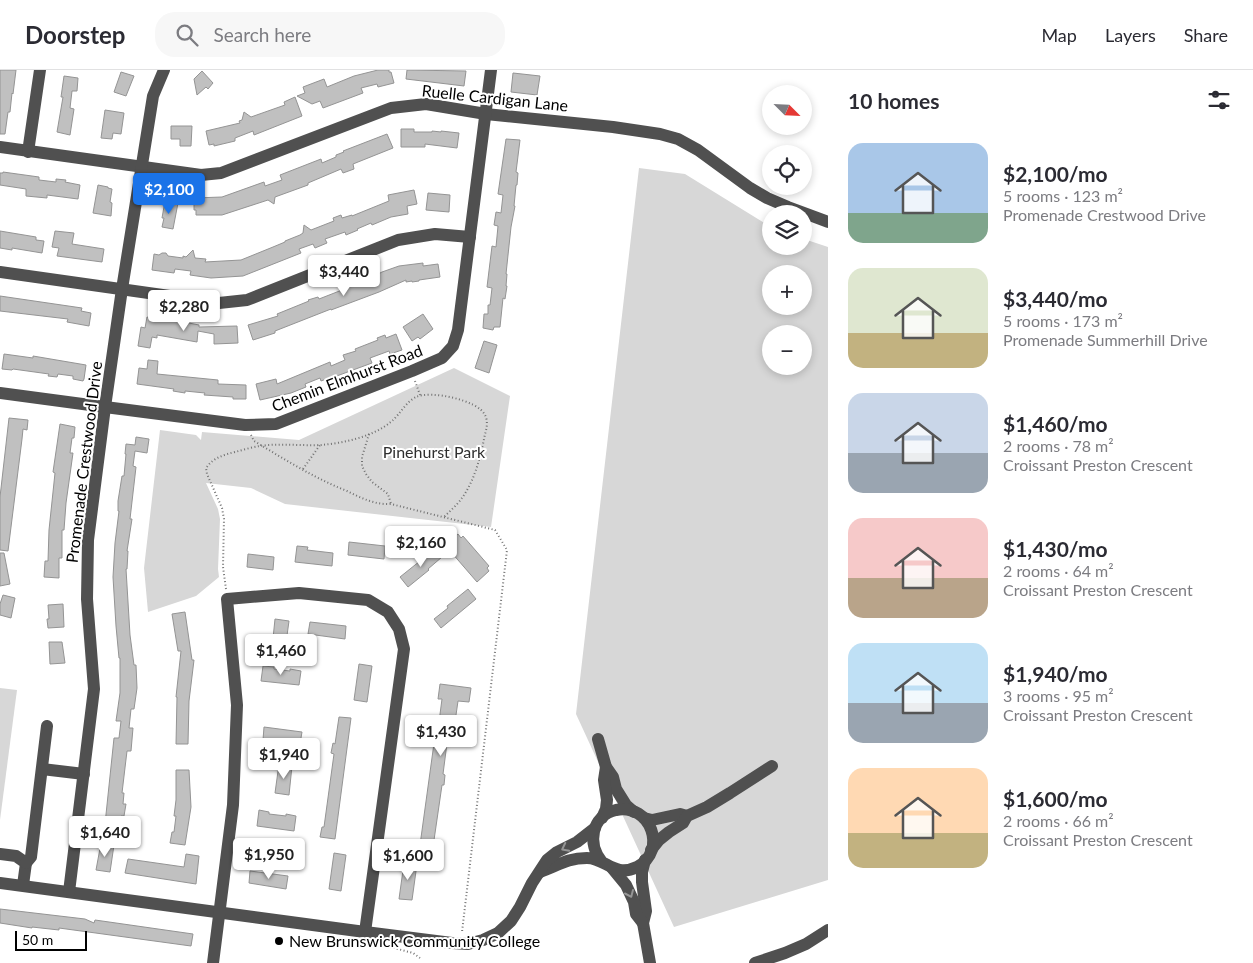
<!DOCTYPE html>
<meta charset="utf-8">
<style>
body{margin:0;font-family:Lato,sans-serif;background:#f7f7f7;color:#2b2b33;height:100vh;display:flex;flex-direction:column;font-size:19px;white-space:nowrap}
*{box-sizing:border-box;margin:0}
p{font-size:16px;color:#7c7c81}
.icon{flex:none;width:28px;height:28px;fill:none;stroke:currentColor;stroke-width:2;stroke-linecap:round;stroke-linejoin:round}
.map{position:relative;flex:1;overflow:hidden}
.side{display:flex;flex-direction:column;background:#fff;width:425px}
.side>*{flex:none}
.needle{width:32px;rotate:114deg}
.tools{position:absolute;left:762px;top:15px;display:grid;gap:10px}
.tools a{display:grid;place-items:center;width:50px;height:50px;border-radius:50%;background:#fff;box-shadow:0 2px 8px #0003;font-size:25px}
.scale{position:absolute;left:15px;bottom:12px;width:72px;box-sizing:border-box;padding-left:5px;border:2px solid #000;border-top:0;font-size:14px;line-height:18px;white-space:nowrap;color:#000;-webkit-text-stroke:4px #fff;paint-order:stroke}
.price{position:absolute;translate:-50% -42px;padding:0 11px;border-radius:5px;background:#fff;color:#222;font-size:16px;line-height:32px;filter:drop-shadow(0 1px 2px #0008)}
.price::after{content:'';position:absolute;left:50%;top:30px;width:15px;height:11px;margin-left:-8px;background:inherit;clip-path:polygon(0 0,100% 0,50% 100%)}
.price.on{background:#1a73e8;color:#fff}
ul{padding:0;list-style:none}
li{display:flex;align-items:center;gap:15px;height:125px;padding:0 20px}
li span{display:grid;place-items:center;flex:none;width:140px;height:100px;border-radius:15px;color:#555}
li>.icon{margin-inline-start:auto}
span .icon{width:60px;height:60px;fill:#fffc;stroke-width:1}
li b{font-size:21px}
h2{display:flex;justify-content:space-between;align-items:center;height:60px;padding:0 20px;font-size:21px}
header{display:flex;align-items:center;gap:30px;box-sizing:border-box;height:70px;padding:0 25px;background:#fff;border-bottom:1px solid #e1e1e2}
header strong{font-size:24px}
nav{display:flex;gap:28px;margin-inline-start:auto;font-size:18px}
.search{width:350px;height:45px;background:#f7f7f7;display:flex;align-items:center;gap:12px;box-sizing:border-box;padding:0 18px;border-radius:20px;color:#7c7c81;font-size:19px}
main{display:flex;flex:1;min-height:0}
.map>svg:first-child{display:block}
.green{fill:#d7d7d7;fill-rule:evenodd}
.building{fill:#c0c0c0;stroke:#949494}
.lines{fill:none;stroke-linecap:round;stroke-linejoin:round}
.path{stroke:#727272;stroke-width:2;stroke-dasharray:1 2.5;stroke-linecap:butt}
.minor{stroke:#505050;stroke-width:12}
.oneway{stroke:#969696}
.poi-dot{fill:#000;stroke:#fff;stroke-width:2}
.labels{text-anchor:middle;stroke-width:4;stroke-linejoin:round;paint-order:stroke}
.street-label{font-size:16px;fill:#000;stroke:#fff}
.park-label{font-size:16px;fill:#2e2e2e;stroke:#fff}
.poi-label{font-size:16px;fill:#000;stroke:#fff;text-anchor:start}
</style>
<header>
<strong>Doorstep</strong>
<div class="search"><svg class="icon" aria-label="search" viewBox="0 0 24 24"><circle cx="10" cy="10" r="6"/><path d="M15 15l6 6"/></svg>Search here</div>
<nav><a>Map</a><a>Layers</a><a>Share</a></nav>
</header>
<main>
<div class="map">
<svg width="828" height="893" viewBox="0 0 828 893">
<rect width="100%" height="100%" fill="#fff"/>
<!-- green -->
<g class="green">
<path d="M639,98L685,104L771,157V176H804V169L828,177V810L674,857L576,644ZM771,204H804V236H771ZM771,264H804V296H771Z"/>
<polygon points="454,298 510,326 491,457 285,434 251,418 206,413 218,439 220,449 218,499 219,507 196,526 148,542 144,498 160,360 196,365 201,370 202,362 299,370"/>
<polygon points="0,618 17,620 0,750"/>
</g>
<!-- building -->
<g class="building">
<polygon points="0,0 16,0 13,24 12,23 10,42 8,42 5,64 0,64"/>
<polygon points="378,0 389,0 389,2 391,2 394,13 378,17 377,14 361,18 363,23 323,38 320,31 312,34 297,26 305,23 303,17 324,9 327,17 354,6"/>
<polygon points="407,0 466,1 464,16 406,9"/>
<polygon points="202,1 213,13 208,19 206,17 197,25 194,9"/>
<polygon points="121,2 134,6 126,26 114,22"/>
<polygon points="513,3 540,6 537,25 511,22"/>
<polygon points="64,6 78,8 77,21 72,21 70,38 74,39 70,65 57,62 63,27 61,27"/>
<polygon points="295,27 302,46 254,65 253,61 235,68 235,71 214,76 214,74 209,75 206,61 240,53 239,51 242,50 244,42 251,47 285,35 284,32"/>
<polygon points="105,40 124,43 121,64 113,63 112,69 101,68"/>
<polygon points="171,56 192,56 191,76 180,76 180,69 171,69"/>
<polygon points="401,59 414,59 414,62 432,62 432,61 441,62 441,61 459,63 457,78 425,74 425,77 401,77"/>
<polygon points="387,64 393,78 353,94 354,99 343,103 341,99 308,113 308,115 275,127 274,134 268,130 222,145 196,145 196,140 194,140 194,128 222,127 264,112 265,116 282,110 280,105 321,89 322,93 336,87 336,85 344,82 343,81"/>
<polygon points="506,69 520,70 516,102 518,103 517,115 516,115 514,136 515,136 511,157 506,204 507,204 506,216 507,216 505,229 503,228 500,257 494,257 493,260 483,258 484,244 488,244 488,235 490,235 492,218 487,217 492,176 496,177 498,156 494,155 496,142 501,143 503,125 498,124"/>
<polygon points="3,102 39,107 39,110 56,112 56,109 66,110 65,112 80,115 78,129 47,125 47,128 26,126 26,119 0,115 0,103 3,103"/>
<polygon points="98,115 108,117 108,118 112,119 110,132 112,133 111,146 93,143"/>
<polygon points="414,120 417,134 407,136 408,144 391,147 372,155 371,153 357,159 358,160 346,165 345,162 325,169 327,173 315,178 313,174 299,179 301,183 243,206 211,208 190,205 191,201 175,199 174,203 152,200 154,184 159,185 162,183 166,183 168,186 183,188 183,186 186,187 193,180 195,188 206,189 205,192 241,190 273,177 285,172 285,171 300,165 303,163 304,155 311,160 334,151 333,148 341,145 342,148 352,145 352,146 389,131 388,125"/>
<polygon points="428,123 450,125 449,142 426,140"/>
<polygon points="165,131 178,133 173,159 162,157 164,148 162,148"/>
<polygon points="0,161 36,167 36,170 44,171 42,183 12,178 12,180 0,178"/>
<polygon points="55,161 74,163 72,174 104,179 102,192 57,186 59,178 52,177"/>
<polygon points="423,193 423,196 438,194 440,207 419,210 419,211 412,212 412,211 406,212 406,210 379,222 331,240 331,239 275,261 275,263 253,270 248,255 278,246 277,244 309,231 308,230 318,227 319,229 342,220 341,218 362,210 363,212 382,202 399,196"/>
<polygon points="0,226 82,238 81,241 91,243 89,256 67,252 68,249 0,241"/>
<polygon points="423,244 433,259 420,269 418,267 412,271 403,257"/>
<polygon points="153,246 199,255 199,257 237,256 238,273 214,274 214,264 198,261 197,272 157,265 157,268 152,267 150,278 138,276 141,257 145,258 147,247 153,248"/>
<polygon points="396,264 402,280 390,284 389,281 370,288 372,293 334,307 334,306 321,311 320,308 305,314 306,317 291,323 260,330 256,314 276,309 277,314 330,292 331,296 345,290 343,285 356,281 355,279 378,270 377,268 385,265 386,268"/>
<polygon points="484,271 497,275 489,303 475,298"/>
<polygon points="4,284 33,288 33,286 86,295 84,309 83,311 73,309 73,306 58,304 57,307 48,306 49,304 13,299 12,300 2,299"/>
<polygon points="148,290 158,291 157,304 218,310 218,314 246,315 246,329 233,329 233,327 204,325 205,323 185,321 185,323 173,321 174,319 137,314 139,298 147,299"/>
<polygon points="9,348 28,350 27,360 23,359 22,369 8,481 0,480 0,427"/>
<polygon points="60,354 75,357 74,368 72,368 70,383 73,383 66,433 64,460 62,460 62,488 59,488 59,508 44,507 45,491 48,491 49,460 55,403 53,402"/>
<polygon points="136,367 149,369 147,383 135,381 133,396 136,397 130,449 132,449 127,481 128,481 127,499 126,499 130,565 134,595 136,595 137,618 134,639 131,639 129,658 133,658 131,681 127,681 122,723 124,723 123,734 126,734 124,746 121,746 120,756 105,754 114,668 119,668 121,651 116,651 120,623 120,588 119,588 116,556 113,507 115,473 119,441 118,441 118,431 122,406 124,406 126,384 125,384 126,374 135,375"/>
<polygon points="458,464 461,468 463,466 489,496 487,498 489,501 477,512 445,475"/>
<polygon points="349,472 385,476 384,489 348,485"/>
<polygon points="297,476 308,477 307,480 333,483 332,496 295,492"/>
<polygon points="435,479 442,487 428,499 429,500 408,517 400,507"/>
<polygon points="0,483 4,483 10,514 0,516"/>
<polygon points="248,484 274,487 273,500 247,497"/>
<polygon points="468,519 476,529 441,558 434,549 448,538 447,536"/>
<polygon points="3,525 15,528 11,548 0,545 0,534"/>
<polygon points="63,534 64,557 48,558 47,549 49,549 48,535"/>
<polygon points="185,542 192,590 194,590 189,631 188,674 176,674 177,627 176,627 181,581 178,581 172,544"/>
<polygon points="275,549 289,551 285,580 272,578"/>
<polygon points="310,552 346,556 345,569 308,564"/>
<polygon points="49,572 62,572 65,593 50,594"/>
<polygon points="359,594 372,596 367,632 354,630"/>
<polygon points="263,596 274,597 274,599 290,601 290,599 301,601 299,615 261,611"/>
<polygon points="440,614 471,618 469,632 458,631 454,659 449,658 443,704 445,705 444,715 442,715 433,777 420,775 435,666 437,667 442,629 438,629"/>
<polygon points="339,647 351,648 335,769 320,767 322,757 324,757 334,684 331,683 333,673 335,674"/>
<polygon points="264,657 302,662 300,674 263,670"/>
<polygon points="279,694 292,696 289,725 275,723"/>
<polygon points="176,700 189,700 191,737 185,775 170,773 172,762 174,762 176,746 174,746 176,730"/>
<polygon points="259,740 269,742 269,744 286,746 286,744 296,746 294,761 257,756"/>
<polygon points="101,773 114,775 110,802 96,800"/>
<polygon points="334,783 346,785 341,821 329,819"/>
<polygon points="186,784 199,786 196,814 125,803 128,789 184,797"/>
<polygon points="404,793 417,794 412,830 399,829"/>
<polygon points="250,801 288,806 286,819 249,813"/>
<polygon points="0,839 85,849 94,853 95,850 193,864 191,876 59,858 59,860 32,857 32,858 0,853"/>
</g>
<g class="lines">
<!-- path -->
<g class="path">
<polyline points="415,311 420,325"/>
<polyline points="369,364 362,387 362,396 366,404 372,412 388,424 391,434"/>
<path d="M251,365L254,371C284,389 314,408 347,421C361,428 375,435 391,434L495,460L507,480L462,862"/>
<polyline points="303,399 320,375"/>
<path d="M226,519L223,497L224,449L222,438L207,404L206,398C213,388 223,385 235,382C243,380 252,377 260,376C280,373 301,376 321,375C344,373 373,367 392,351C400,344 406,332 416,327C430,320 478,330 485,345C488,351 487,358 485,364C481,385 475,410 462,428C457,435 450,441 444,447"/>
<polyline points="390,877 413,883 420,888"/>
</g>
<!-- minor -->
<g class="minor">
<polyline points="0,77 201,105 221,103 391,38 426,34 486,44 613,57 660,64 678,69 698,80 750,118 767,128 788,137 828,152"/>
<polyline points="28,82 40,0"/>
<polyline points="0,202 219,233 247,230 398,170 435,164 470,167"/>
<polyline points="0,323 105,337 245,355 276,354 412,301 442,288 453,276 458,260 491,0"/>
<polyline points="598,669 606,697 613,707 616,719 626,735 634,742"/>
<polyline points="42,699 84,704"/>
<polyline points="602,748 606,739 607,730 604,710 606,697"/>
<polyline points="644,748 652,750 680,744 687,746"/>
<polyline points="651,780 659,770 669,762 683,753 687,746 707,737 730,723 772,696"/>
<polyline points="0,784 16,786 26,793 23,815"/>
<polyline points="645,790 642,802 642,812 646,841 643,853 650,893"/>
<polyline points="26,793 31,787 47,656"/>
<polyline points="612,798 626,815 634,832 636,844 643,853"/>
<path d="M540,802C557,796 567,788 587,788C606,788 614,808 637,797C668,781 651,733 616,740C591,746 587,774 602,792"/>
<polyline points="0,813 365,862 452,873 468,874 483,870 498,863 511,851 520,837 532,813 547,790 557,782 577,772 595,758"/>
<polyline points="69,822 94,619 87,529 88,470 105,337 122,219 153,26 164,0"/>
<polyline points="213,893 233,735 237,635 227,529 299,523 368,530 388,542 399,559 404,579 365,862"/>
<polyline points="755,893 785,883 806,874 828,860"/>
</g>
</g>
<!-- one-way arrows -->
<defs><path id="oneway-chevron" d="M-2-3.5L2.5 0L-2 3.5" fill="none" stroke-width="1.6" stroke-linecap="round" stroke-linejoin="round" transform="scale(1.25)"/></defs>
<g class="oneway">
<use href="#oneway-chevron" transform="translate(565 778) rotate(153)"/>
<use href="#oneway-chevron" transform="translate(630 824) rotate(66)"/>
</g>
<!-- markers -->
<circle class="poi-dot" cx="279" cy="871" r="5"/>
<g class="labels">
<!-- street labels -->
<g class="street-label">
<text transform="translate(495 28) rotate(6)" y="6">Ruelle Cardigan Lane</text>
<text transform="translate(347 308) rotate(-21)" y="6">Chemin Elmhurst Road</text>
<text transform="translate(84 392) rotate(-83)" y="6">Promenade Crestwood Drive</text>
</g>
<!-- park labels -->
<g class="park-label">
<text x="434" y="388">Pinehurst Park</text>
</g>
<!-- poi labels -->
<g class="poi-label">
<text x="289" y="877">New Brunswick Community College</text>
</g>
</g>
</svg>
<div class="tools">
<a><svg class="needle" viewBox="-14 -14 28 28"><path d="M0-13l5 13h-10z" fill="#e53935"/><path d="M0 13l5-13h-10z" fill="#7c7c81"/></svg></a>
<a><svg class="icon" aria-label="locate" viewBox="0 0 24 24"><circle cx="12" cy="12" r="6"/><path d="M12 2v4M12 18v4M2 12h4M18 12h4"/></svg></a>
<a><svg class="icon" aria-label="layers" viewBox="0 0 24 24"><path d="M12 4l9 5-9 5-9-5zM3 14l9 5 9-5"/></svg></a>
<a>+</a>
<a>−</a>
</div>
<div class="scale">50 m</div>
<b class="price on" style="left:169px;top:145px">$2,100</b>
<b class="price" style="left:344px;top:227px">$3,440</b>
<b class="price" style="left:184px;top:262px">$2,280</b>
<b class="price" style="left:421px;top:498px">$2,160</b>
<b class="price" style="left:281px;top:606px">$1,460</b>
<b class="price" style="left:441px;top:687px">$1,430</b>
<b class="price" style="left:284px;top:710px">$1,940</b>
<b class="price" style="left:105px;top:788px">$1,640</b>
<b class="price" style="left:269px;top:810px">$1,950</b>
<b class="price" style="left:408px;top:811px">$1,600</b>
</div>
<section class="side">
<h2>10 homes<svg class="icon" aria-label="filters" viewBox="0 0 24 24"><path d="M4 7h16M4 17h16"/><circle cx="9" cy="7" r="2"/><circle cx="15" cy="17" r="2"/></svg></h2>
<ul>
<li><span style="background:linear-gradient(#a9c7e8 70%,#7fa58c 0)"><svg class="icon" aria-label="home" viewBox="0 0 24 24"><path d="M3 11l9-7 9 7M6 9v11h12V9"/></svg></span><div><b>$2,100/mo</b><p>5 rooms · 123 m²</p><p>Promenade Crestwood Drive</p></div></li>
<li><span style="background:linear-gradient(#dfe7d0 65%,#c2b280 0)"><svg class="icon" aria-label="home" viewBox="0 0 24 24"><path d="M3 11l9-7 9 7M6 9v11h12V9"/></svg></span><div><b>$3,440/mo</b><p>5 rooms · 173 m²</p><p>Promenade Summerhill Drive</p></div></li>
<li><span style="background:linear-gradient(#c9d6e8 60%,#9aa5b1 0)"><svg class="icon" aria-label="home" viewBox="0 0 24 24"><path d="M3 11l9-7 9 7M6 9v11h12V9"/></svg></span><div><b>$1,460/mo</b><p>2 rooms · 78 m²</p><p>Croissant Preston Crescent</p></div></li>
<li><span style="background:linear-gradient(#f6c9c9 60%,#b9a48a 0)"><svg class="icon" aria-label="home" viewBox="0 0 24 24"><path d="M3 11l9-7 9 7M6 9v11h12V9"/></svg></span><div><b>$1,430/mo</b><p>2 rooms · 64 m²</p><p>Croissant Preston Crescent</p></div></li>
<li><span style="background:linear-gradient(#bfe0f5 60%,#9aa5b1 0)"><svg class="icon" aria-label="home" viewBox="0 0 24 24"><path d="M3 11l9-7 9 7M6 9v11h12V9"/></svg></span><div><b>$1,940/mo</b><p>3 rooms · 95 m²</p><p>Croissant Preston Crescent</p></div></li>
<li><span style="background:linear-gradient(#ffd9b3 65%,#c2b280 0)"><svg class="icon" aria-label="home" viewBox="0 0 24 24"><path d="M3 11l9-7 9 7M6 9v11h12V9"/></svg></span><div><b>$1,600/mo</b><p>2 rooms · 66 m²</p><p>Croissant Preston Crescent</p></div></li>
</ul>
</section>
</main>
